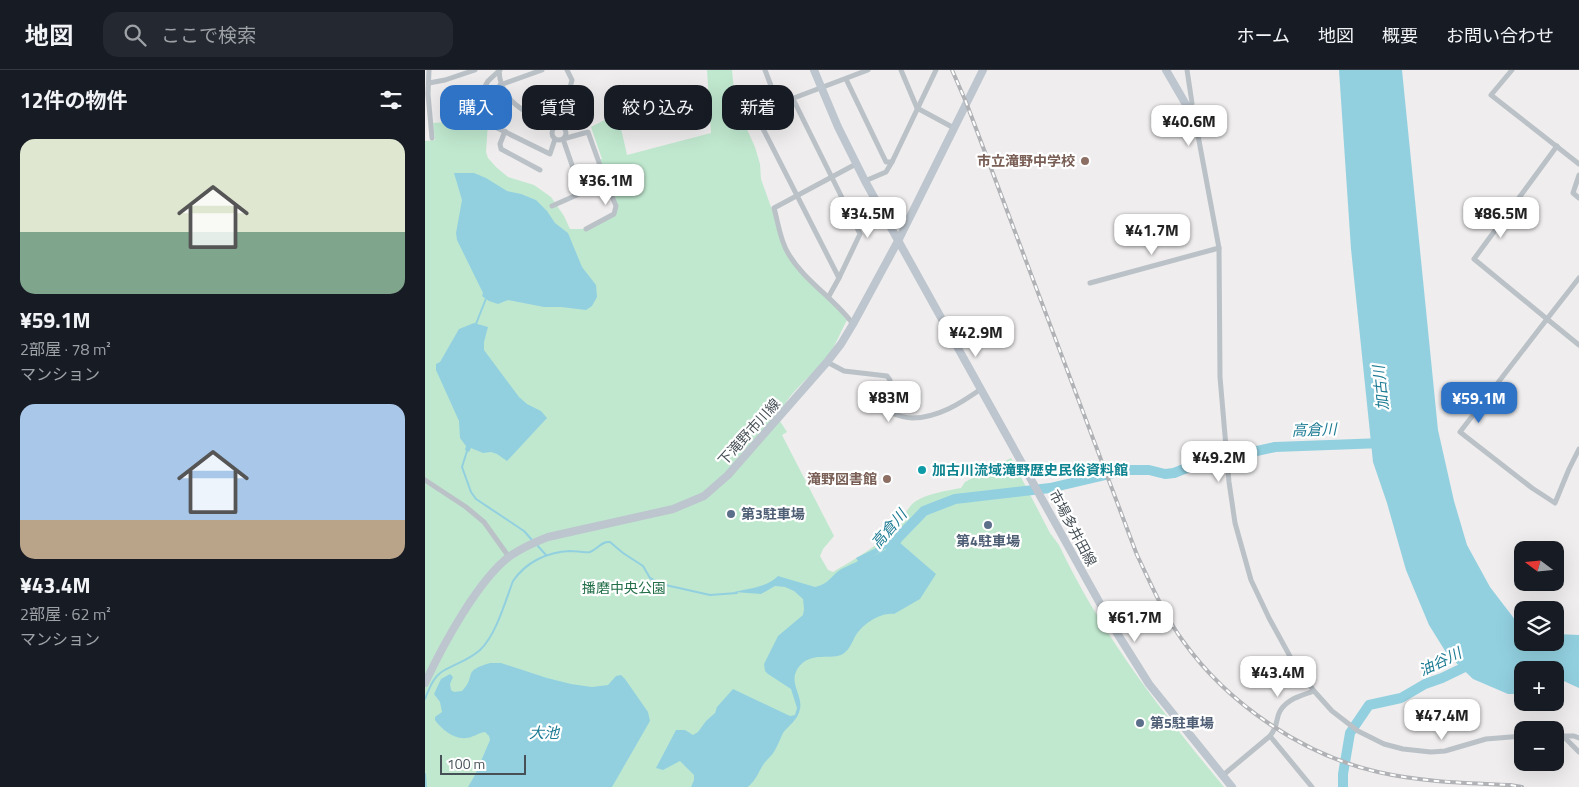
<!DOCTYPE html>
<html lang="ja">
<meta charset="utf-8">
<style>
body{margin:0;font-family:"Titillium Web","Noto Sans JP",sans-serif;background:#242831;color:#f1f3f6;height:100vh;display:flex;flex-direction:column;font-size:19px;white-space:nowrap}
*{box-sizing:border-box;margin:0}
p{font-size:16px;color:#9ea1a6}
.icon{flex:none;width:28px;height:28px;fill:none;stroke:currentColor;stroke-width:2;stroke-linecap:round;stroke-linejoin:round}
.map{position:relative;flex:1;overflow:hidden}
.side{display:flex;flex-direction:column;background:#171b24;width:425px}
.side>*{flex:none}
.top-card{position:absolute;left:15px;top:15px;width:475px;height:45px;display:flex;gap:10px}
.needle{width:32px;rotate:286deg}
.controls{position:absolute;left:1089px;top:471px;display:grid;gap:10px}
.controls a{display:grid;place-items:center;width:50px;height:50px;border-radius:10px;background:#171b24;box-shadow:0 5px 20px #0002;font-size:25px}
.scale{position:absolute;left:15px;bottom:12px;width:86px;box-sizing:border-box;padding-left:5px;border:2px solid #475057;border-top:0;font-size:14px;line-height:18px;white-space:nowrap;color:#475057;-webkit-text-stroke:4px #fff;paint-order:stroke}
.price{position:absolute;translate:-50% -42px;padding:0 11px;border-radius:10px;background:#fff;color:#222;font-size:16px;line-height:32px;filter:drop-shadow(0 1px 2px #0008)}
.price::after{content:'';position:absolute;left:50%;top:30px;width:15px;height:11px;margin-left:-8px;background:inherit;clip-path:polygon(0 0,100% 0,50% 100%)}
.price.on{background:#2f73c7;color:#fff}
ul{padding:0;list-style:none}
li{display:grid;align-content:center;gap:10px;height:265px;padding:0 20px}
li span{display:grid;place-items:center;height:155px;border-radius:15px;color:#555}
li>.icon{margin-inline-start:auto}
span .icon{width:90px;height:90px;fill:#fffc;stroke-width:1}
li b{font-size:21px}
h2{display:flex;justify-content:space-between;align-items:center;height:60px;padding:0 20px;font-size:21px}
.tag{padding:0 18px;border-radius:15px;background:#171b24;box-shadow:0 5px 20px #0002;font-size:18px;line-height:45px}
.tag.on{background:#2f73c7;color:#fff}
header{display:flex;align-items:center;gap:30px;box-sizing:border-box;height:70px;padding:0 25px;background:#171b24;border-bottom:1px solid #363941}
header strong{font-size:24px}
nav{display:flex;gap:28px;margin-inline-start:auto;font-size:18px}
.search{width:350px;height:45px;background:#242831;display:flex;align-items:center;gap:12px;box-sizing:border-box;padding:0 18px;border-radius:15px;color:#9ea1a6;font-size:19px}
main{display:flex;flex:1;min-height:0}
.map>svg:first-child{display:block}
.green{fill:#c0e8cf}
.water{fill:#92d0e0}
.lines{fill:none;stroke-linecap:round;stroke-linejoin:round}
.stream{stroke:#92d0e0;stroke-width:2}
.river{stroke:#92d0e0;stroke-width:10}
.street{stroke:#bac1c7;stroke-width:5}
.secondary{stroke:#bdc5ce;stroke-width:8}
.rail-casing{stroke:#b0b2b6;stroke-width:4}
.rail{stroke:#fff;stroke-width:2;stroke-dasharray:5.5;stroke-linecap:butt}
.education-dot{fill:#8d6e63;stroke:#fff;stroke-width:2}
.culture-dot{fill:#0f9aa8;stroke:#fff;stroke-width:2}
.service-dot{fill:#5c6f8a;stroke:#fff;stroke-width:2}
.labels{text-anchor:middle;stroke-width:4.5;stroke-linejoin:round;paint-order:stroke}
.education-label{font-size:14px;font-weight:bold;fill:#785e54;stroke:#fff;text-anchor:end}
.street-label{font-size:14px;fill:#475057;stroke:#fff}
.culture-label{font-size:14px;font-weight:bold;fill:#0d838f;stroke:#fff;text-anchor:start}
.service-label{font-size:14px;font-weight:bold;fill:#4e5e75;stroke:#fff;text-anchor:start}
.park-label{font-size:14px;fill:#226f48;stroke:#fff}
.water-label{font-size:15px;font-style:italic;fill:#1e7c94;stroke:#fff}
</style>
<header>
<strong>地図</strong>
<div class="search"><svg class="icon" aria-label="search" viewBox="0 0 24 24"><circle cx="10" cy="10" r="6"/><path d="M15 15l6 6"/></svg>ここで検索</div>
<nav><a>ホーム</a><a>地図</a><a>概要</a><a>お問い合わせ</a></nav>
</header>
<main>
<section class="side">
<h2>12件の物件<svg class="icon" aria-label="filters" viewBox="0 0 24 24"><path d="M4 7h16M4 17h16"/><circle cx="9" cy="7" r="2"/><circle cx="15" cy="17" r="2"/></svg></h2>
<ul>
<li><span style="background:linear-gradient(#dfe7d0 60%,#7fa58c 0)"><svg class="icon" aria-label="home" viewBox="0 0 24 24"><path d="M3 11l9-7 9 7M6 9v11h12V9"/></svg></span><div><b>¥59.1M</b><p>2部屋 · 78 m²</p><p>マンション</p></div></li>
<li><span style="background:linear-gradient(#a9c7e8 75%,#b9a48a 0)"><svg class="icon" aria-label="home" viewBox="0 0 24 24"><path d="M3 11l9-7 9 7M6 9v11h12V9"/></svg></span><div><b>¥43.4M</b><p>2部屋 · 62 m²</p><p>マンション</p></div></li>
</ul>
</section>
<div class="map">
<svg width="1154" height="717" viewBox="0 0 1154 717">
<rect width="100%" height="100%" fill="#efeded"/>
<!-- green -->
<path class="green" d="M282,0H307L313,60L321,57L330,77L335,94L336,109L362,182L422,250C416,261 411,274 404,285C387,307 363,321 353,348L362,362L357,365L409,466L398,479L395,486L403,500L408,502C427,491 456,474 470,458C478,449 482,437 491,431C504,423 521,421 536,418L540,412L586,388L625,463L634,475C676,564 737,642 799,717H0V71L10,70L8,53L46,50L63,53L61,82L63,88L71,97L83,107L109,115L126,127L139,146L145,159H161L189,144L191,136L174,90L177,89L166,57L199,40L216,53L215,58L195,54L202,85L286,63Z"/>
<!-- water -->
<g class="water">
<polygon points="914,0 977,0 1013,360 1029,431 1042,475 1065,517 1091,551 1097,554 1098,572 1130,572 1130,564 1154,565 1154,618 1130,607 1130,600 1098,600 1097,615 1094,624 1083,624 1048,609 1022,584 1004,555 981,500 962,433 948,392 926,179"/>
<polygon points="29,103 49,103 61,108 82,121 96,124 111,130 122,141 130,153 143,163 157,197 171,215 172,227 167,236 161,240 136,237 119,237 83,230 73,234 64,231 57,226 58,223 32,170 31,163 37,130"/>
<polygon points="49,253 63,257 59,272 59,280 94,327 102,334 116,341 122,348 82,391 72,384 66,382 58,383 46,378 44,382 40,380 41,376 35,368 34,351 11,300 11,294 15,292 34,259"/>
<path d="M469,464L475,469L473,471L447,487L474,472L511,504L495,529L469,544C456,542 438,554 431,565C427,572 425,579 418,584C407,591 386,580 373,598C363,613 378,625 375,639C373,650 364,655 358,663C355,669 353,675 350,680C347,686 341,690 338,695C333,703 331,710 323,717H266L269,710V705L255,691L238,700L231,698L251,660H260L268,665L273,662L281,651L290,643L292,637L308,619L365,646L370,645L372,638L366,619L343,604L340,601L339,594L353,566L378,545L379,539L378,529L369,521L360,517L350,516L336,524L309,522C322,519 343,517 353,506L390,517C400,515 404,510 411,503C416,498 426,495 433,491L431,488L451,478Z"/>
<path d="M65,593H76L122,608L146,614L167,617L183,615L191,606L196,605L200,609L223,642L225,651L187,717H43L50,705L65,670L64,666L60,662C53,663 47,668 41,668C30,670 16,659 10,650V647L17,642L15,632L9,624L16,609L25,604L28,607L25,614L26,620L29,622L37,621C52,606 36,601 65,593Z"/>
</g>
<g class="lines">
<!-- stream -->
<g class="stream">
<polyline points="51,254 62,226"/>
<polyline points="42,381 37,397 46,422 51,429 99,461 107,470"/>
<polyline points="112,475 121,485"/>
<path d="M0,629C4,619 8,607 18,601C30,594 44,590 55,580C71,565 80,532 88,511C101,492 122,482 145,481C151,481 159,483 165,482C173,479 176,471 185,472L198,483L218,496L225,508L236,514L285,525L312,523"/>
<polyline points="0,704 1,717"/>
</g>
<!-- river -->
<g class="river">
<polyline points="466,478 473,468 499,441 530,429 625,418 702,400 724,400 740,404 749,403 769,395 850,377 958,373"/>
<polyline points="918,717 918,704 925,663 944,635 976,628 1000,614 1017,608 1048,593"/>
</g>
<!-- street -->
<g class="street">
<polyline points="4,0 3,24 7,68"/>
<path d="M74,0C75,34 103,42 128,58"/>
<polyline points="75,0 63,11 54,27 66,55 125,84 130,69"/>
<polyline points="340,0 353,34"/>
<polyline points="476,0 492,38 529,58"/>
<polyline points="762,0 767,33 763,38 772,60 794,178 795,307 804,412 810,453 826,510 844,548 867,590 889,621 907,641 933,661 959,674 978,679 1006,682 1020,681 1061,669 1098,666"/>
<polyline points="1087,0 1066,25 1154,94"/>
<polyline points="421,9 461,92 467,92 511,0"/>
<polyline points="4,13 20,10 50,0"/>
<polyline points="75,15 117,0"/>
<polyline points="368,29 435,164 414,208 333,49 334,44 353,34 443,0"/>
<polyline points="135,55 147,10 142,0"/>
<circle cx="134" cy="63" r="7"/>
<polyline points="80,61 75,74 76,79 115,100"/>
<polyline points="1132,76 1049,189 1122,249 1154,208"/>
<polyline points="1154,105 1148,123 1154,128"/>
<polyline points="440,111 461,102 467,92"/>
<polyline points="156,121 138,69 163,62 181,112"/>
<polyline points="127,136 181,112 191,136 189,144 161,159"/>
<polyline points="665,213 794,178"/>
<polyline points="404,226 414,208"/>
<path d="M428,254C409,228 379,211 363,183C355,170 353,152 349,138L431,94"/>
<polyline points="1154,275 1122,249 1035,362 1107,418 1130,433 1144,399 1154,379"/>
<path d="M402,292L419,301L462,306L465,310L461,341C469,344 478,348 487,348C513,348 536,333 556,319"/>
<polyline points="0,410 41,437 59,452 84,487"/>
<polyline points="845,666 887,717"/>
<polyline points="1130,666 1149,666 1154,668"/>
<polyline points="1139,667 1154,682"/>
<path d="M797,706L845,666C854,655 850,650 855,641C862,629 877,625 889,621"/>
</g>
<!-- secondary -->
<g class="secondary">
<polyline points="389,0 413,57 440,111 687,555 724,614 807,717"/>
<polyline points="741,0 763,38"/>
<path d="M0,613C18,575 53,510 85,486C97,478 110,472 123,467L248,439L279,426L303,405L402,292L416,274L428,254L473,171L558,0"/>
</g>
<defs>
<path id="rail" d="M527,0L541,32L712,485C726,514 739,545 758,571C803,634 878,685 953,702C996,712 1041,713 1085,715L1097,717"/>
</defs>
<!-- rail casing -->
<use href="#rail" class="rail-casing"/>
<!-- rail -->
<use href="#rail" class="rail"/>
</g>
<!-- markers -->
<g class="education-dot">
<circle cx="660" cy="91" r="5"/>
<circle cx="462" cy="409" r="5"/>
</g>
<circle class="culture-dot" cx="497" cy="400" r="5"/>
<g class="service-dot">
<circle cx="306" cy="444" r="5"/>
<circle cx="563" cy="455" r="5"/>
<circle cx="715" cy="653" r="5"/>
</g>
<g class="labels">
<!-- education labels -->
<g class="education-label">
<text x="650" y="96">市立滝野中学校</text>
<text x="452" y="414">滝野図書館</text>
</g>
<!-- street labels -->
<g class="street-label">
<text transform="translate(324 362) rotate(-48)" y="5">下滝野市川線</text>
<text transform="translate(648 458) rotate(62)" y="5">市場多井田線</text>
</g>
<!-- culture labels -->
<g class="culture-label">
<text x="507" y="405">加古川流域滝野歴史民俗資料館</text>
</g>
<!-- service labels -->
<g class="service-label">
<text x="316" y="449">第3駐車場</text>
<text x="563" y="476" text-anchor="middle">第4駐車場</text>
<text x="725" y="658">第5駐車場</text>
</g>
<!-- park labels -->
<g class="park-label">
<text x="199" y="523">播磨中央公園</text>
</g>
<!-- water labels -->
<g class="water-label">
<text transform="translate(956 318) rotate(-96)" y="5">加古川</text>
<text transform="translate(889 360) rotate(-2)" y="5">高倉川</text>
<text transform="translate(464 459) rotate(-50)" y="5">高倉川</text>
<text transform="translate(1015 592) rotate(-26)" y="5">油谷川</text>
<text x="119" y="668">大池</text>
</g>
</g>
</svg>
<div class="controls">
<a><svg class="needle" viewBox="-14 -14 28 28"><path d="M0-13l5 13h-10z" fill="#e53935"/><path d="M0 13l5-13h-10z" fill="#9ea1a6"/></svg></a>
<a><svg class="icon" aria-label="layers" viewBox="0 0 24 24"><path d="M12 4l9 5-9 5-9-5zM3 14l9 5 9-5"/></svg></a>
<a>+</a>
<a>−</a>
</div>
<div class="scale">100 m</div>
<b class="price" style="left:764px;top:77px">¥40.6M</b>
<b class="price" style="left:181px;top:136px">¥36.1M</b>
<b class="price" style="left:443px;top:169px">¥34.5M</b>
<b class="price" style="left:1076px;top:169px">¥86.5M</b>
<b class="price" style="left:727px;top:186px">¥41.7M</b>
<b class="price" style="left:551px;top:288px">¥42.9M</b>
<b class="price" style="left:464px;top:353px">¥83M</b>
<b class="price on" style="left:1054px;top:354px">¥59.1M</b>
<b class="price" style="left:794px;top:413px">¥49.2M</b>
<b class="price" style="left:710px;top:573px">¥61.7M</b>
<b class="price" style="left:853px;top:628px">¥43.4M</b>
<b class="price" style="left:1017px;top:671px">¥47.4M</b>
<div class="top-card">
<a class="tag on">購入</a>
<a class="tag">賃貸</a>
<a class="tag">絞り込み</a>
<a class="tag">新着</a>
</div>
</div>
</main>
